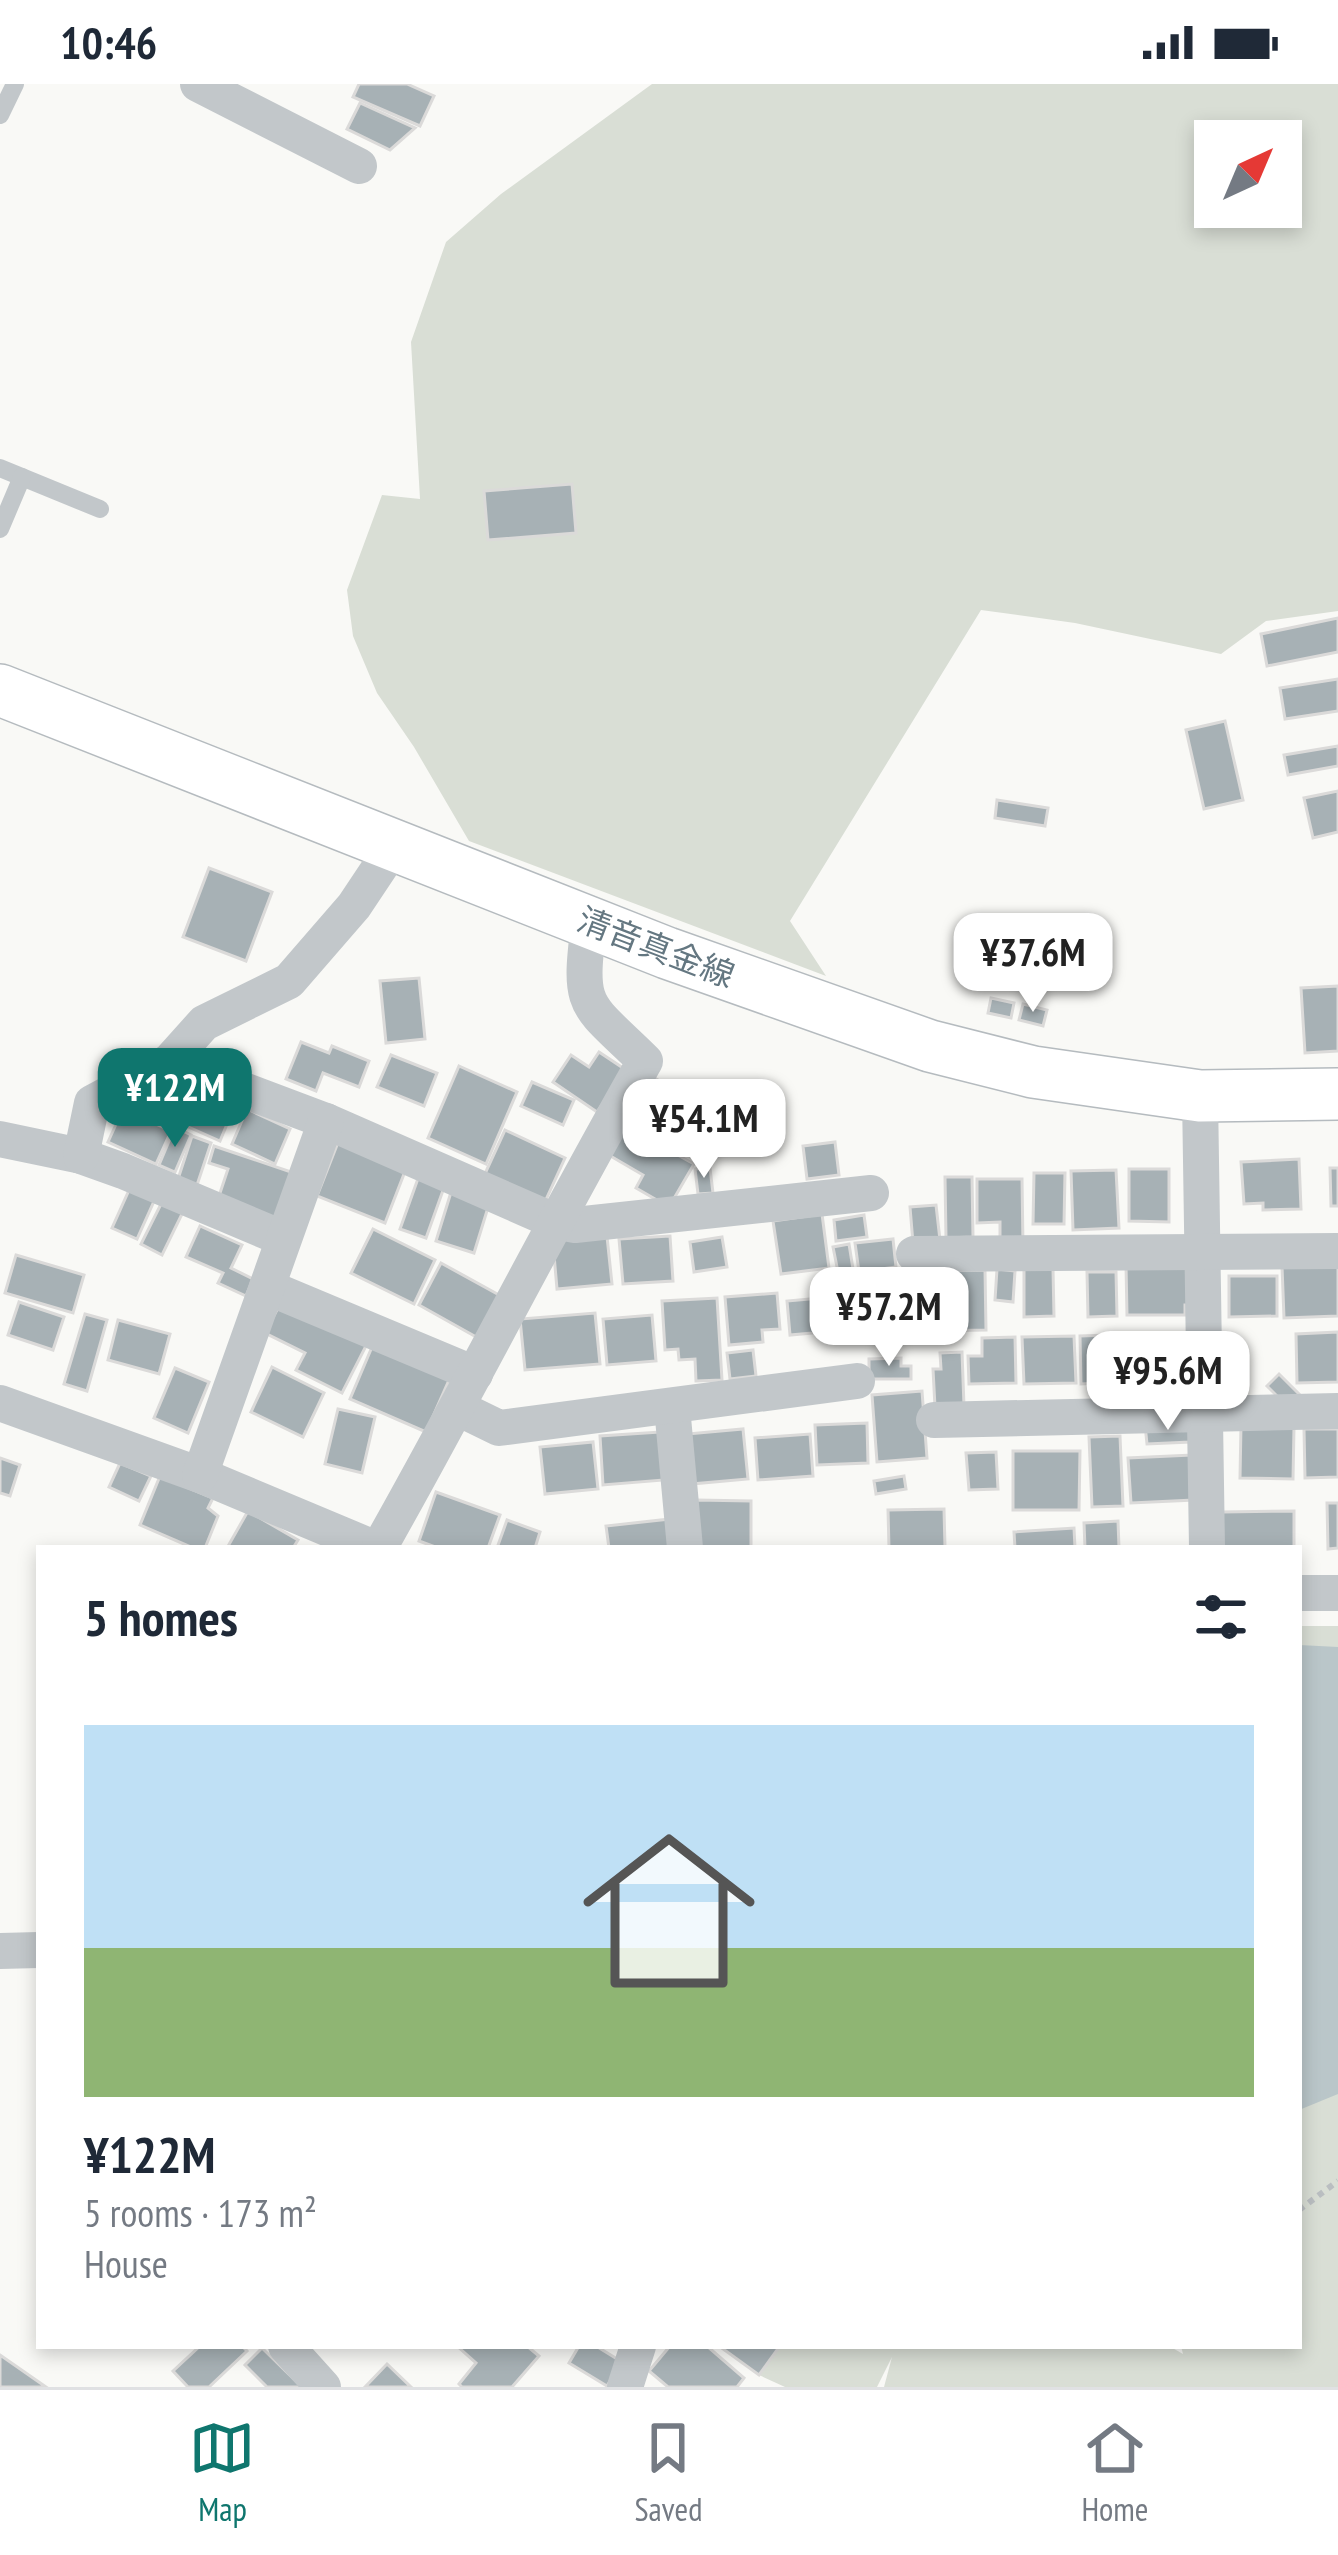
<!DOCTYPE html>
<meta charset="utf-8">
<style>
body{margin:0;font-family:"PT Sans Narrow","Noto Sans JP",sans-serif;background:#f6f6f7;color:#1f2937;height:100vh;display:flex;flex-direction:column;font-size:45px;white-space:nowrap}
*{box-sizing:border-box;margin:0}
p{font-size:39px;color:#747a83}
.icon{flex:none;width:66px;height:66px;fill:none;stroke:currentColor;stroke-width:2;stroke-linecap:round;stroke-linejoin:round}
.map{position:relative;flex:1;overflow:hidden}
.drawer{position:absolute;left:36px;top:1461px;width:1266px;height:804px;display:flex;flex-direction:column;background:#fff;border-radius:0px;box-shadow:0 6px 18px #0003}
.drawer>*{flex:none}
.needle{width:78px;rotate:44deg}
.tools{position:absolute;left:1194px;top:36px;display:grid;gap:24px}
.tools a{display:grid;place-items:center;width:108px;height:108px;border-radius:0px;background:#fff;box-shadow:0 6px 18px #0003;font-size:60px}
.price{position:absolute;translate:-50% -102px;padding:0 27px;border-radius:24px;background:#fff;color:#222;font-size:39px;line-height:78px;filter:drop-shadow(0 3px 6px #0008)}
.price::after{content:'';position:absolute;left:50%;top:72px;width:36px;height:27px;margin-left:-18px;background:inherit;clip-path:polygon(0 0,100% 0,50% 100%)}
.price.active{background:#0f766e;color:#fff}
ul{padding:0;list-style:none}
li{display:grid;align-content:center;gap:24px;height:636px;padding:0 48px}
li+li{border-top:3px solid #e0e1e3}
li span{display:grid;place-items:center;height:372px;border-radius:0px;color:#555}
li>.icon{margin-inline-start:auto}
span .icon{width:216px;height:216px;fill:#fffc;stroke-width:1}
li b{font-size:51px}
h2{display:flex;justify-content:space-between;align-items:center;height:144px;padding:0 48px;font-size:51px}
.status{display:flex;justify-content:space-between;align-items:center;height:84px;padding:0 60px;background:#fff;direction:ltr}
.status svg{height:33px;fill:currentColor}
.dock{display:flex;justify-content:space-around;align-items:center;height:168px;border-top:3px solid #e0e1e3;background:#fff;font-size:33px;color:#747a83}
.dock a{display:grid;justify-items:center;gap:6px}
.dock .active{color:#0f766e}
.map>svg:first-child{display:block}
.green{fill:#d9ded5;fill-rule:evenodd}
.water{fill:#bac6c9}
.building{fill:#a7b1b5;stroke:#dbdad9;stroke-width:3}
.lines{fill:none;stroke-linecap:round;stroke-linejoin:round}
.secondary-casing{stroke:#b5bbbf;stroke-width:54}
.path{stroke:#babec1;stroke-width:6;stroke-dasharray:6 6;stroke-linecap:butt}
.lane{stroke:#c2c7ca;stroke-width:18}
.street{stroke:#c2c7ca;stroke-width:36}
.secondary{stroke:#fff;stroke-width:51}
.labels{text-anchor:middle;stroke-width:12;stroke-linejoin:round;paint-order:stroke}
.street-label{font-size:33px;fill:#647781;stroke:#fff}
</style>
<div class="status"><b>10:46</b><svg viewBox="0 0 49 12"><path d="M0 12V9h3v3zM5 12V6h3v6zM10 12V3h3v9zM15 12V0h3v12zM26 1h20v11H26zM47 4h2v5h-2z"/></svg></div>
<div class="map">
<svg width="1338" height="2303" viewBox="0 0 1338 2303">
<rect width="100%" height="100%" fill="#f9f9f6"/>
<!-- green -->
<g class="green">
<path d="M652,0H1338V527L1266,537L1221,570L1075,539L981,526L790,837L826,892L469,757L414,663L377,609L353,552L347,506L382,411L420,415L411,258L446,158L501,110ZM1215,57H1281V123H1215Z"/>
<polygon points="1299,1542 1338,1542 1338,2303 884,2303 892,2273 877,2303 785,2303 759,2291 771,2262 1169,2262 1183,2270 1181,2262 1299,2262"/>
</g>
<!-- water -->
<polygon class="water" points="1299,1561 1338,1563 1338,2010 1299,2026"/>
<!-- building -->
<g class="building">
<polygon points="359,0 407,0 434,12 420,42 353,13"/>
<polygon points="360,19 415,44 390,66 347,45"/>
<polygon points="572,400 576,449 488,456 484,407"/>
<polygon points="1338,534 1338,568 1267,582 1261,550"/>
<polygon points="1338,595 1338,627 1285,635 1280,604"/>
<polygon points="1225,637 1243,716 1204,725 1186,646"/>
<polygon points="1338,662 1338,682 1288,691 1284,671"/>
<polygon points="1338,707 1338,748 1313,754 1304,714"/>
<polygon points="997,716 1048,724 1045,742 995,734"/>
<polygon points="209,784 272,808 246,877 183,853"/>
<polygon points="419,894 425,955 386,959 380,897"/>
<polygon points="1338,902 1338,967 1305,969 1301,904"/>
<polygon points="991,914 1014,919 1011,934 988,929"/>
<polygon points="1023,920 1047,926 1043,942 1019,936"/>
<polygon points="301,958 329,969 332,962 369,977 359,1003 323,989 316,1007 286,995"/>
<polygon points="599,968 626,986 597,1028 553,998 571,971 589,983"/>
<polygon points="391,971 437,989 424,1022 377,1003"/>
<polygon points="459,982 517,1008 486,1080 428,1054"/>
<polygon points="175,989 237,1016 220,1057 157,1029"/>
<polygon points="651,992 679,1008 670,1024 683,1031 670,1053 680,1058 674,1069 694,1080 669,1123 636,1104 643,1091 607,1070"/>
<polygon points="532,998 574,1016 563,1041 521,1022"/>
<polygon points="696,1014 740,1017 736,1071 693,1068"/>
<polygon points="123,1025 171,1047 156,1080 108,1058"/>
<polygon points="247,1025 290,1045 275,1080 232,1060"/>
<polygon points="175,1043 191,1051 175,1088 159,1081"/>
<polygon points="505,1046 565,1074 543,1122 483,1094"/>
<polygon points="341,1051 409,1077 385,1139 317,1112"/>
<polygon points="192,1052 211,1059 197,1101 178,1095"/>
<polygon points="835,1058 839,1091 807,1095 803,1062"/>
<polygon points="214,1062 297,1090 280,1142 216,1121 228,1085 209,1079"/>
<polygon points="1299,1075 1301,1125 1263,1126 1263,1119 1244,1120 1241,1078"/>
<polygon points="710,1084 713,1109 698,1110 695,1085"/>
<polygon points="1330,1084 1338,1084 1338,1122 1331,1122"/>
<polygon points="1129,1085 1169,1085 1169,1138 1129,1137"/>
<polygon points="1116,1086 1119,1144 1073,1146 1071,1087"/>
<polygon points="420,1089 446,1098 426,1154 400,1145"/>
<polygon points="1034,1089 1065,1089 1064,1140 1033,1140"/>
<polygon points="945,1093 972,1093 973,1153 946,1154"/>
<polygon points="977,1095 1022,1095 1023,1162 1000,1162 1000,1138 977,1139"/>
<polygon points="130,1104 155,1115 137,1155 112,1144"/>
<polygon points="452,1105 490,1117 474,1169 436,1157"/>
<polygon points="162,1118 183,1128 162,1171 141,1160"/>
<polygon points="936,1121 940,1156 913,1159 910,1123"/>
<polygon points="822,1130 829,1184 781,1190 773,1137"/>
<polygon points="864,1131 867,1153 836,1157 834,1136"/>
<polygon points="200,1142 242,1161 231,1184 253,1195 246,1212 218,1199 223,1189 186,1173"/>
<polygon points="606,1143 612,1200 557,1205 552,1148"/>
<polygon points="373,1145 435,1176 414,1220 351,1189"/>
<polygon points="670,1152 673,1197 623,1200 619,1155"/>
<polygon points="722,1153 727,1183 694,1188 690,1158"/>
<polygon points="893,1155 896,1183 859,1188 855,1159"/>
<polygon points="849,1160 853,1185 838,1188 833,1163"/>
<polygon points="16,1171 84,1191 73,1229 5,1209"/>
<polygon points="441,1179 501,1212 478,1254 419,1221"/>
<polygon points="1338,1179 1338,1232 1284,1234 1282,1182"/>
<polygon points="1196,1180 1196,1221 1185,1221 1185,1231 1127,1231 1126,1181"/>
<polygon points="997,1185 1015,1187 1013,1218 995,1216"/>
<polygon points="1024,1185 1053,1185 1054,1232 1024,1233"/>
<polygon points="985,1186 986,1246 929,1247 923,1187"/>
<polygon points="1087,1188 1116,1188 1117,1232 1088,1233"/>
<polygon points="1229,1192 1277,1192 1277,1232 1229,1233"/>
<polygon points="899,1197 908,1254 871,1259 862,1202"/>
<polygon points="777,1209 780,1245 762,1246 763,1258 729,1261 725,1213"/>
<polygon points="843,1212 846,1246 790,1251 787,1217"/>
<polygon points="717,1214 722,1296 696,1297 695,1275 679,1276 678,1265 665,1266 662,1217"/>
<polygon points="282,1216 367,1260 342,1309 296,1286 305,1269 265,1249"/>
<polygon points="19,1218 64,1233 53,1266 8,1251"/>
<polygon points="595,1229 600,1280 525,1286 520,1235"/>
<polygon points="85,1230 107,1236 87,1307 64,1300"/>
<polygon points="652,1231 656,1277 607,1281 603,1235"/>
<polygon points="118,1236 170,1250 159,1290 108,1276"/>
<polygon points="1338,1248 1338,1298 1297,1299 1296,1250"/>
<polygon points="1139,1250 1141,1306 1118,1307 1118,1290 1097,1291 1098,1299 1081,1300 1080,1252"/>
<polygon points="1195,1251 1196,1290 1148,1291 1147,1252"/>
<polygon points="1074,1252 1076,1299 1024,1300 1022,1253"/>
<polygon points="1015,1253 1016,1299 969,1300 968,1272 982,1272 982,1254"/>
<polygon points="372,1263 449,1296 426,1348 350,1315"/>
<polygon points="753,1266 756,1292 730,1295 727,1269"/>
<polygon points="962,1268 964,1322 935,1323 933,1285 941,1285 940,1269"/>
<polygon points="1239,1268 1240,1295 1219,1296 1218,1269"/>
<polygon points="901,1274 901,1282 911,1282 911,1295 869,1295 869,1275"/>
<polygon points="272,1283 324,1309 303,1353 251,1328"/>
<polygon points="175,1284 209,1298 188,1349 154,1334"/>
<polygon points="1279,1290 1300,1311 1288,1323 1267,1302"/>
<polygon points="922,1307 927,1374 877,1378 872,1311"/>
<polygon points="338,1325 375,1333 362,1389 325,1380"/>
<polygon points="1189,1338 1190,1358 1147,1360 1145,1341"/>
<polygon points="867,1339 868,1379 817,1381 815,1341"/>
<polygon points="1241,1341 1294,1343 1293,1395 1240,1394"/>
<polygon points="743,1345 748,1395 691,1400 687,1350"/>
<polygon points="1304,1345 1338,1345 1338,1393 1305,1394"/>
<polygon points="660,1348 664,1396 603,1401 600,1352"/>
<polygon points="810,1350 813,1392 758,1396 755,1354"/>
<polygon points="1120,1352 1123,1422 1092,1423 1089,1353"/>
<polygon points="593,1358 598,1405 545,1410 540,1363"/>
<polygon points="1013,1367 1080,1367 1079,1426 1013,1426"/>
<polygon points="996,1368 998,1405 969,1406 966,1369"/>
<polygon points="1192,1371 1194,1416 1131,1419 1128,1374"/>
<polygon points="0,1374 20,1381 10,1412 0,1409"/>
<polygon points="120,1379 151,1392 139,1417 109,1403"/>
<polygon points="160,1392 213,1414 208,1424 218,1432 205,1464 193,1464 140,1441"/>
<polygon points="904,1392 906,1405 876,1410 874,1397"/>
<polygon points="436,1408 500,1431 488,1464 438,1464 419,1457"/>
<polygon points="696,1416 751,1417 751,1464 696,1464"/>
<polygon points="1327,1419 1338,1419 1338,1464 1328,1465"/>
<polygon points="944,1425 945,1463 889,1464 888,1426"/>
<polygon points="248,1427 298,1456 293,1464 227,1464"/>
<polygon points="1294,1427 1294,1464 1222,1464 1222,1428"/>
<polygon points="670,1435 673,1464 609,1464 606,1442"/>
<polygon points="507,1436 540,1448 535,1464 497,1464"/>
<polygon points="1118,1437 1119,1464 1085,1464 1084,1439"/>
<polygon points="1074,1444 1075,1464 1015,1464 1014,1448"/>
<polygon points="200,2262 242,2262 247,2267 209,2303 188,2303 173,2287"/>
<polygon points="457,2262 527,2262 539,2272 512,2303 462,2303 459,2300 476,2279"/>
<polygon points="579,2262 596,2262 622,2278 607,2302 569,2279"/>
<polygon points="670,2262 707,2262 744,2294 737,2303 668,2303 649,2287"/>
<polygon points="719,2262 780,2262 759,2291"/>
<polygon points="262,2264 302,2303 267,2303 245,2281"/>
<polygon points="0,2271 46,2303 0,2303"/>
<polygon points="387,2280 411,2303 365,2303"/>
</g>
<g class="lines">
<defs>
<polyline id="secondary" points="0,606 667,869 930,962 1033,988 1200,1012 1338,1010"/>
</defs>
<!-- secondary casing -->
<use href="#secondary" class="secondary-casing"/>
<!-- path -->
<polyline class="path" points="1299,2126 1338,2097"/>
<!-- lane -->
<g class="lane">
<polyline points="0,31 15,0"/>
<polyline points="0,384 100,425"/>
<polyline points="0,445 22,393"/>
</g>
<!-- street -->
<g class="street">
<polyline points="198,0 359,82"/>
<polyline points="169,978 204,939 289,897 354,822 394,762"/>
<polyline points="1200,1012 1207,1464"/>
<polyline points="0,1055 81,1072 123,1087 282,1154"/>
<polyline points="81,1072 92,1019 169,978 326,1037 554,1137 575,1141 871,1109"/>
<polyline points="914,1170 1338,1167"/>
<polyline points="267,1203 475,1290"/>
<polyline points="0,1319 200,1391 374,1464"/>
<polyline points="672,1323 685,1464"/>
<polyline points="458,1324 499,1344 857,1297"/>
<polyline points="934,1336 1338,1327"/>
<polyline points="200,1391 326,1037"/>
<path d="M379,1464C470,1303 553,1138 645,977C584,917 578,927 589,839"/>
<polyline points="1299,1509 1338,1509"/>
<polyline points="0,1867 39,1866"/>
<polyline points="286,2262 323,2303"/>
<polyline points="625,2303 638,2262"/>
</g>
<!-- secondary -->
<use href="#secondary" class="secondary"/>
</g>
<g class="labels">
<!-- street labels -->
<g class="street-label">
<text transform="translate(656 863) rotate(21)" y="12">清音真金線</text>
</g>
</g>
</svg>
<div class="tools">
<a><svg class="needle" viewBox="-14 -14 28 28"><path d="M0-13l5 13h-10z" fill="#e53935"/><path d="M0 13l5-13h-10z" fill="#747a83"/></svg></a>
</div>
<b class="price" style="left:1033px;top:931px">¥37.6M</b>
<b class="price active" style="left:175px;top:1066px">¥122M</b>
<b class="price" style="left:704px;top:1097px">¥54.1M</b>
<b class="price" style="left:889px;top:1285px">¥57.2M</b>
<b class="price" style="left:1168px;top:1349px">¥95.6M</b>
<section class="drawer">
<h2>5 homes<svg class="icon" aria-label="filters" viewBox="0 0 24 24"><path d="M4 7h16M4 17h16"/><circle cx="9" cy="7" r="2"/><circle cx="15" cy="17" r="2"/></svg></h2>
<ul>
<li><span style="background:linear-gradient(#bfe0f5 60%,#8fb573 0)"><svg class="icon" aria-label="home" viewBox="0 0 24 24"><path d="M3 11l9-7 9 7M6 9v11h12V9"/></svg></span><div><b>¥122M</b><p>5 rooms · 173 m²</p><p>House</p></div></li>
</ul>
</section>
</div>
<nav class="dock">
<a class="active"><svg class="icon" aria-label="map" viewBox="0 0 24 24"><path d="M3 6l6-2 6 2 6-2v14l-6 2-6-2-6 2zM9 4v14M15 6v14"/></svg>Map</a>
<a><svg class="icon" aria-label="saved" viewBox="0 0 24 24"><path d="M7 4h10v16l-5-4-5 4z"/></svg>Saved</a>
<a><svg class="icon" aria-label="home" viewBox="0 0 24 24"><path d="M3 11l9-7 9 7M6 9v11h12V9"/></svg>Home</a>
</nav>
